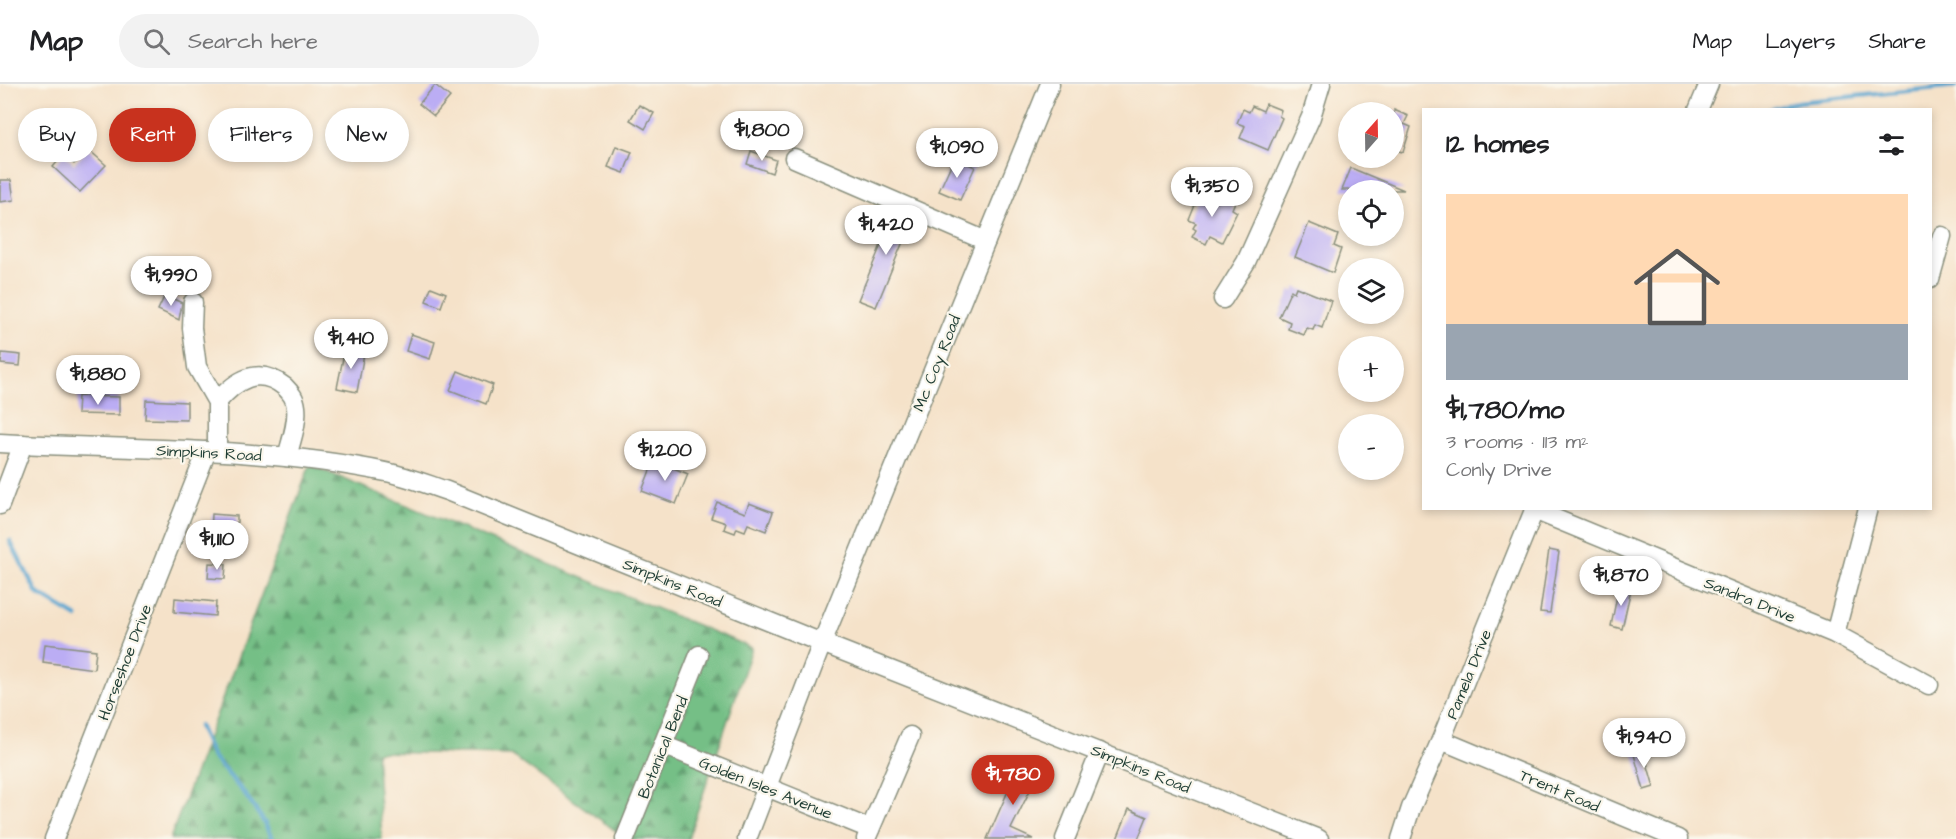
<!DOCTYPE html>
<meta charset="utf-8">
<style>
body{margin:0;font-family:"Architects Daughter",sans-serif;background:#f2f2f2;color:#202124;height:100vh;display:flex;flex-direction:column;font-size:22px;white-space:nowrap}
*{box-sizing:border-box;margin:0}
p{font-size:20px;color:#757577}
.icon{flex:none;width:33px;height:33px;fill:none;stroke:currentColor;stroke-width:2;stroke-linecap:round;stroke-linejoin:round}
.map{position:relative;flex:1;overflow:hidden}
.details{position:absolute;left:1422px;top:24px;width:510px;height:402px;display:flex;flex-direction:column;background:#fff;border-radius:0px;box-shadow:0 3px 9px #0003}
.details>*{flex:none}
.banner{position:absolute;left:18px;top:24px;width:570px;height:54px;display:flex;gap:12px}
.needle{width:39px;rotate:20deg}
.fabs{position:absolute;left:1338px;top:18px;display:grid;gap:12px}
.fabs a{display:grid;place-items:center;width:66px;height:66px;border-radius:50%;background:#fff;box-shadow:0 3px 9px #0003;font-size:30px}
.price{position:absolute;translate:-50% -51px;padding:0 14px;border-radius:21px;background:#fff;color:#222;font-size:20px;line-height:39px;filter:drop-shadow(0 2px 3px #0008)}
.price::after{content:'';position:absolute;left:50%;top:36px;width:18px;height:14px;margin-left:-9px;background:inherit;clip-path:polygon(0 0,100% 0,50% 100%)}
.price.on{background:#c8321e;color:#fff}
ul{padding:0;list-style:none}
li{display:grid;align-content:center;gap:12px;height:318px;padding:0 24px}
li+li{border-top:2px solid #e0e0e0}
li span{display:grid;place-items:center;height:186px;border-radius:0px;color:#555}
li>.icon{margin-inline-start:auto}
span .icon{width:108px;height:108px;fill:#fffc;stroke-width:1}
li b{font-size:26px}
h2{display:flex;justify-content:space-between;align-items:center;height:72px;padding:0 24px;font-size:26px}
.tag{padding:0 21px;border-radius:27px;background:#fff;box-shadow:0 3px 9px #0003;font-size:21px;line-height:54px}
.tag.on{background:#c8321e;color:#fff}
header{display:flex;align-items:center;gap:36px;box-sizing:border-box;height:84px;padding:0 30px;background:#fff;border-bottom:2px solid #e0e0e0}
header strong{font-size:28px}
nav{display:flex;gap:33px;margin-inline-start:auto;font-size:21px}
.search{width:420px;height:54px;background:#f2f2f2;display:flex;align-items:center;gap:15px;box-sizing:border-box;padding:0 21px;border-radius:33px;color:#757577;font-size:22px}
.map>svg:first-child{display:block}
.forest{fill:url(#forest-firs);stroke:#4a7e5d;stroke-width:1.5}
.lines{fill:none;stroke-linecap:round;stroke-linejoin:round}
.stream{stroke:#54a3ce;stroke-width:4.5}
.building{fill:#bbadf4}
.minor-casing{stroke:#8a907e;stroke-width:21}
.minor{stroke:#fff;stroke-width:18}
.labels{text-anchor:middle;stroke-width:4.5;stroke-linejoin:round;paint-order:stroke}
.street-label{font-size:16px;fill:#1f3d34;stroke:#fbf7ec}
</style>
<header>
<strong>Map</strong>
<div class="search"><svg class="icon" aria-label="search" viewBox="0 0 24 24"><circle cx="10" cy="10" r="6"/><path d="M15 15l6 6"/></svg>Search here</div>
<nav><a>Map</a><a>Layers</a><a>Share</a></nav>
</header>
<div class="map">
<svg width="1956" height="755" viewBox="0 0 1956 755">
<defs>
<pattern id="forest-firs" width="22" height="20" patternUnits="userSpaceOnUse" patternTransform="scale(1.5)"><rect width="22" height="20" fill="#74bf86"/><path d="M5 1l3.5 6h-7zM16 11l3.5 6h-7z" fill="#5f9c6e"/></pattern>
</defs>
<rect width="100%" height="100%" fill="#fbf7ec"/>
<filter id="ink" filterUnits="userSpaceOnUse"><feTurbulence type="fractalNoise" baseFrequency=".0167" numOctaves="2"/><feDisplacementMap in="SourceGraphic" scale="12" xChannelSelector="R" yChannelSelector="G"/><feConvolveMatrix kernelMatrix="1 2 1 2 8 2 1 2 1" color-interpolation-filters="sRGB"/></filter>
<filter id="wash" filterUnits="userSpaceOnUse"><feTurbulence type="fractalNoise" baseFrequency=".008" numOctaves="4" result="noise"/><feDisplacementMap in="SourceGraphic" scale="24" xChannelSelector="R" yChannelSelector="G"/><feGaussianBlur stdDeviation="1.35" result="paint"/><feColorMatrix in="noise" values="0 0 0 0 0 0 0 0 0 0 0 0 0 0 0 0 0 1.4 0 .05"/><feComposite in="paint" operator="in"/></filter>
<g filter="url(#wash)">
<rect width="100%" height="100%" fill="#f5e2c9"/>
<!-- forest -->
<polygon class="forest" points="310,381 752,564 688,755 627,755 511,671 376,668 382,755 170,755"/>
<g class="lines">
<!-- stream -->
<g class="stream">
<polyline points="1769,26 1798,18 1956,2"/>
<polyline points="10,457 37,509 77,533"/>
<polyline points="199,642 212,672 244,709 264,738 272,755"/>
</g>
</g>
<g id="blocks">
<!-- building -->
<g class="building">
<polygon points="435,1 450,13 434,32 419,20"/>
<polygon points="1266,20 1281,26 1279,32 1282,34 1268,66 1240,54 1245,42 1237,39 1243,25 1249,28 1252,22 1263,27"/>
<polygon points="639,21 654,29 645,45 630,36"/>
<polygon points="1394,26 1408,32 1404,40 1411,43 1403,68 1394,66"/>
<polygon points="616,62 632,68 624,89 608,83"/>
<polygon points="88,65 106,81 80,108 53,83 64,70 74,80"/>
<polygon points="751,67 776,76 772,89 747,80"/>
<polygon points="954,74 975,83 960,116 939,107"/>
<polygon points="1351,84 1404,106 1342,106"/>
<polygon points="0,96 11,96 14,116 0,118"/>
<polygon points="1200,109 1218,118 1221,112 1235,118 1232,125 1237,128 1222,158 1210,152 1206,160 1192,153 1196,146 1193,144 1196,139 1189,136"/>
<polygon points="888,127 917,139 912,150 907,148 876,223 858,216 884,154 878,152"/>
<polygon points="1309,139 1338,151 1334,162 1341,165 1333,189 1295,173"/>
<polygon points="431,203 446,209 441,223 426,217"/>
<polygon points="1296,203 1331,217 1322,244 1315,241 1313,246 1307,244 1304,251 1288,245 1290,238 1279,233 1291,206 1294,208"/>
<polygon points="165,211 182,219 179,236 158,226"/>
<polygon points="411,250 435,258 430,275 406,267"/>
<polygon points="353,262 365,264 357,308 337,304 344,269 351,270"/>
<polygon points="2,269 21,271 20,282 1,280"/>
<polygon points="458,287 493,301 486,320 450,306"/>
<polygon points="78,312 119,313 119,331 77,330"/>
<polygon points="146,316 187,318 187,336 145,335"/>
<polygon points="654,376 688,390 676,420 642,407"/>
<polygon points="717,418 745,429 749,419 773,428 766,447 748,440 745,447 737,444 735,449 724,445 726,439 711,434"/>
<polygon points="212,430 237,432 237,451 211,450"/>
<polygon points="1549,466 1559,468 1550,529 1540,528"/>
<polygon points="209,479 226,480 225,495 208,494"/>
<polygon points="1619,502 1631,505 1622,545 1611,542"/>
<polygon points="175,514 216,518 215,532 174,528"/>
<polygon points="45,560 96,566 94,585 43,578"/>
<polygon points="1643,665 1654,703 1644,706 1633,667"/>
<polygon points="1019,682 1036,690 1037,692 1011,745 1033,755 987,755"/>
<polygon points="1129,725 1147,733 1138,755 1117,755"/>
</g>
</g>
</g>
<g filter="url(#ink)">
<use href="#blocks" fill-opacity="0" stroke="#8a907e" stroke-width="1.5"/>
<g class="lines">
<defs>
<g id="minor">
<polyline points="1698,26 1709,0"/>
<polyline points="794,74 986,157"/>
<polyline points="1930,195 1942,152"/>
<polyline points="1223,215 1246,178 1311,33 1321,0"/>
<polyline points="193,218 192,244 197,283 217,318 217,367"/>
<path d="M217,318C236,296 258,281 285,303C291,309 295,314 296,323C298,339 291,357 287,373"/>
<path d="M0,359C129,366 259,362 386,388C406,392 426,400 447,407L822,559L1319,755"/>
<polyline points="0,421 23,360"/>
<polyline points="1534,426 1835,550 1929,601"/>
<polyline points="1835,550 1868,424"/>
<polyline points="1441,656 1678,755"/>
<polyline points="663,661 870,745"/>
<polyline points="54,755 207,367"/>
<polyline points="625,755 699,571"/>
<polyline points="747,755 822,559 1050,0"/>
<polyline points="866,755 910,652"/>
<polyline points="1065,755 1100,668"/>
<polyline points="1401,755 1411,724 1441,656 1535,424"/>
</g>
</defs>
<!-- minor casing -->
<use href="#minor" class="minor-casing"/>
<!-- minor -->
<use href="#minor" class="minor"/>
</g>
</g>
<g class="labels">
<!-- street labels -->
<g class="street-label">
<text transform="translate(936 279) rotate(-68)" y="6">Mc Coy Road</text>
<text transform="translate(209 368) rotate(3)" y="6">Simpkins Road</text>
<text transform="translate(673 498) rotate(22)" y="6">Simpkins Road</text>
<text transform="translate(1750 515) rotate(22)" y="6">Sandra Drive</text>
<text transform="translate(124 578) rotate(-69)" y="6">Horseshoe Drive</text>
<text transform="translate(1468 590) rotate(-68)" y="6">Pamela Drive</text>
<text transform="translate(662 663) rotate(-68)" y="6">Botanical Bend</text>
<text transform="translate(1141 684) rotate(22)" y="6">Simpkins Road</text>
<text transform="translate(766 703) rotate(22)" y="6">Golden Isles Avenue</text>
<text transform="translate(1560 706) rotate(23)" y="6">Trent Road</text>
</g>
</g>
</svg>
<div class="fabs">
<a><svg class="needle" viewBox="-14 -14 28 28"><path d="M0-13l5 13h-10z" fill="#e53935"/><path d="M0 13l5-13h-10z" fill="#757577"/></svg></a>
<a><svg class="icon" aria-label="locate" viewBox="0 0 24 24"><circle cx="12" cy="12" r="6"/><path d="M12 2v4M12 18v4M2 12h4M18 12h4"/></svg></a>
<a><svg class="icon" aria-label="layers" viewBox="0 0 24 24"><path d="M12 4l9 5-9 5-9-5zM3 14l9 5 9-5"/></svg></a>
<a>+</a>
<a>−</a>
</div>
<b class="price" style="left:762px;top:78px">$1,800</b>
<b class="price" style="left:957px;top:95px">$1,090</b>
<b class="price" style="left:1212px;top:134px">$1,350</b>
<b class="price" style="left:886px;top:172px">$1,420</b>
<b class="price" style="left:171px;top:223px">$1,990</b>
<b class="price" style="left:351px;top:286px">$1,410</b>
<b class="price" style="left:98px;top:322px">$1,880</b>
<b class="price" style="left:665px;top:398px">$1,200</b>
<b class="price" style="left:217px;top:487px">$1,110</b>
<b class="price" style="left:1621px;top:523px">$1,870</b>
<b class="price" style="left:1644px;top:685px">$1,940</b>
<b class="price on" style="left:1013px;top:722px">$1,780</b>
<div class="banner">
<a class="tag">Buy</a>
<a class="tag on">Rent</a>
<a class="tag">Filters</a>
<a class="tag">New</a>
</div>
<section class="details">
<h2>12 homes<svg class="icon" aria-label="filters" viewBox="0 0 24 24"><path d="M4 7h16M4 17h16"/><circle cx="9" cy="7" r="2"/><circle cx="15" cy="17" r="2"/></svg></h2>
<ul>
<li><span style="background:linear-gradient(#ffd9b3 70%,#9aa5b1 0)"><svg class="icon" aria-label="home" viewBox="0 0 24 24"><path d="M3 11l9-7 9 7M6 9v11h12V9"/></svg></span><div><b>$1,780/mo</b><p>3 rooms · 113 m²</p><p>Conly Drive</p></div></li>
</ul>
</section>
</div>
